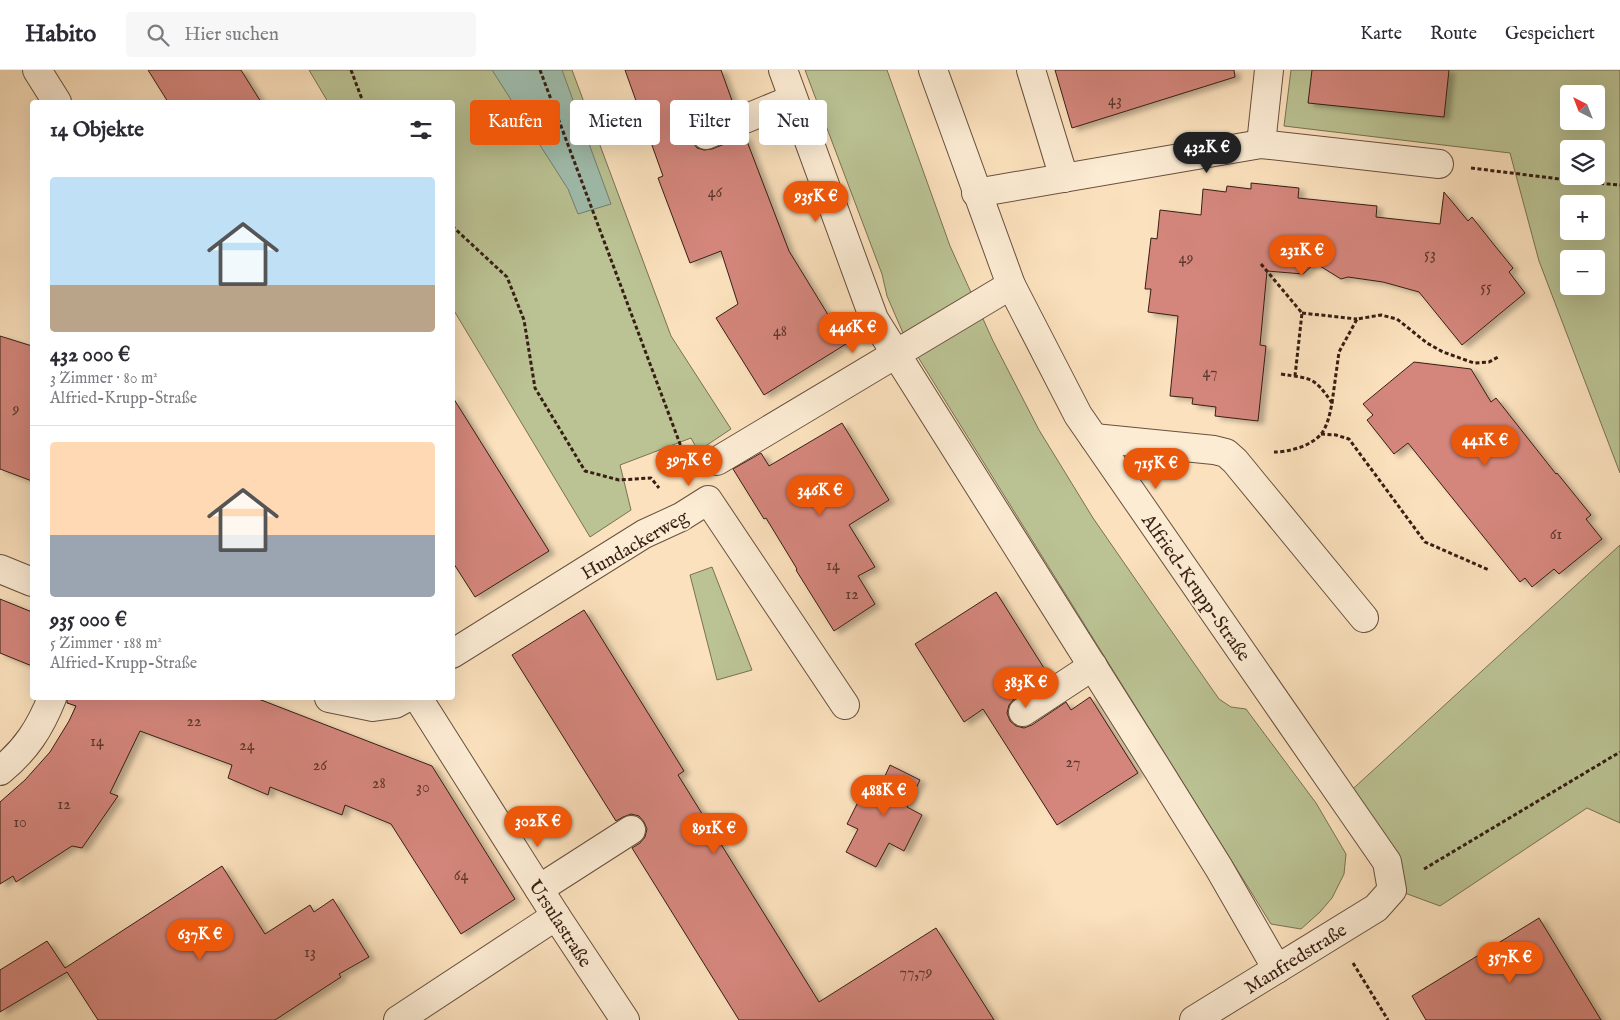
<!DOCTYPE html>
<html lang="de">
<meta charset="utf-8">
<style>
body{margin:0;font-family:"IM FELL English",serif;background:#f7f7f7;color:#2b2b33;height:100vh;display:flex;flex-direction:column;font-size:19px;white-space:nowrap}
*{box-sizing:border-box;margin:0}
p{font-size:16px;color:#7c7c81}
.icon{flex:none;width:28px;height:28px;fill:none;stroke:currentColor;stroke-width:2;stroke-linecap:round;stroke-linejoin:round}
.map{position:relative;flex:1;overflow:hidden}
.panel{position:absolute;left:30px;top:30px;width:425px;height:600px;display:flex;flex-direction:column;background:#fff;border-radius:5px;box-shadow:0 5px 20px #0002}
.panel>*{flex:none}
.guide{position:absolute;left:470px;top:30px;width:475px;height:45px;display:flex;gap:10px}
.needle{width:32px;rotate:318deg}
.fabs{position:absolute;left:1560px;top:15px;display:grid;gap:10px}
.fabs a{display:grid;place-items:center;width:45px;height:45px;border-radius:5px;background:#fff;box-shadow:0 5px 20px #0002;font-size:25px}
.price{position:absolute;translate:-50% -42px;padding:0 11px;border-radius:18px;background:#ea580c;color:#fff;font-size:16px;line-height:32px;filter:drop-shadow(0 1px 2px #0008)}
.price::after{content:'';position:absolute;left:50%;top:30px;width:15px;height:11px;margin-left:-8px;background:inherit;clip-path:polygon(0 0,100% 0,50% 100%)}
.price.selected{background:#222;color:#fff}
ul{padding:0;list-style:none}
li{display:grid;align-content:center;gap:10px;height:265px;padding:0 20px}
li+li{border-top:1px solid #e1e1e2}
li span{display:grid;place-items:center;height:155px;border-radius:5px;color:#555}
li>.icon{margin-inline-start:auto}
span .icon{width:90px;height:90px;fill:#fffc;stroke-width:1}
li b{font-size:21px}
h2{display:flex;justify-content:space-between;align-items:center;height:60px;padding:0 20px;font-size:21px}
.chip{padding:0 18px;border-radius:5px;background:#fff;box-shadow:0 5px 20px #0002;font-size:18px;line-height:45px}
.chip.selected{background:#ea580c;color:#fff}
header{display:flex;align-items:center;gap:30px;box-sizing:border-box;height:70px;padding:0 25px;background:#fff;border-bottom:1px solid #e1e1e2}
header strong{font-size:24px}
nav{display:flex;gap:28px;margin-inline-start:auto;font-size:18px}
.search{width:350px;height:45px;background:#f7f7f7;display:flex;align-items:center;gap:12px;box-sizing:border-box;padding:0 18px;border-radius:5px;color:#7c7c81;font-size:19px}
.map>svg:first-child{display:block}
.green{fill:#bbc394;stroke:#797154;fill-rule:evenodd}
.water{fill:#9fbeae;stroke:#757e70}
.building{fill:#d4867b;stroke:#371f14;filter:url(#shadow)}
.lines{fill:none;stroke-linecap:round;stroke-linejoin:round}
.minor-casing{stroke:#68503e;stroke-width:30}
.path{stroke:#371f14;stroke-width:3;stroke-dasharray:4 2.5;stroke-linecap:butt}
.minor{stroke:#fcecd4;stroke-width:28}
.labels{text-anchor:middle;stroke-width:4;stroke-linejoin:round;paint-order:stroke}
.number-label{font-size:16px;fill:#5e392e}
.street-label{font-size:19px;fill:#371f14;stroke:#fcecd4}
</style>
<header>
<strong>Habito</strong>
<div class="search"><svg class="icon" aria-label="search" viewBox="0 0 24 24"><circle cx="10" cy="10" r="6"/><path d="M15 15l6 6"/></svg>Hier suchen</div>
<nav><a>Karte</a><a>Route</a><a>Gespeichert</a></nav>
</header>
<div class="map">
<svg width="1620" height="950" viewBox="0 0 1620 950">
<defs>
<filter id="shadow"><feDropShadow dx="5.5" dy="3" stdDeviation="2.5" flood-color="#0004"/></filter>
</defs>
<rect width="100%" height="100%" fill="#fbe1bd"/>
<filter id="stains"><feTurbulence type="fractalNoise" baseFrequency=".004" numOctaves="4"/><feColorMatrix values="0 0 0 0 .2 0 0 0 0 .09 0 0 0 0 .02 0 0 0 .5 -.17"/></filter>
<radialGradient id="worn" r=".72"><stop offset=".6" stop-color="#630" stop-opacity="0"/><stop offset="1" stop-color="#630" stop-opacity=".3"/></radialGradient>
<!-- green -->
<g class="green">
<polygon points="309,0 572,0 671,266 731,359 698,381 691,368 620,395 631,440 590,467 453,239 452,32 328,32"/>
<polygon points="805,0 887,0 950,176 993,271 1039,360 1093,448 1156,539 1219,629 1231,637 1246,639 1316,733 1346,784 1344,804 1332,828 1320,842 1301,859 1271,854 903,263 887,226 882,204"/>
<path d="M1291,0H1620V403L1539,191L1510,83L1284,56ZM1569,24H1596V51H1569ZM1569,79H1596V106H1569ZM1569,134H1596V161H1569ZM1569,189H1596V216H1569Z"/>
<polygon points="1620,475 1620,753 1587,738 1440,836 1394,819 1345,726"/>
<polygon points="712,497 752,600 717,610 690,505"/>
</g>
<!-- water -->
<polygon class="water" points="492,0 562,0 611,134 578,144 568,119"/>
<!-- building -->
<g class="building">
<polygon points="148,0 241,0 261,32 168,32"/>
<polygon points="625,0 721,0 734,36 700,51 694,55 691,62 692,71 697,78 704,80 712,79 745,66 789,181 846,274 764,325 716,248 738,234 721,181 690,193 658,108 663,106"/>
<polygon points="1055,0 1234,0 1235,7 1072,58"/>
<polygon points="1312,0 1449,0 1444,47 1308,33"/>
<polygon points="1251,113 1299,118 1298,128 1377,136 1376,147 1440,154 1444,122 1468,151 1472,147 1495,176 1513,198 1509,202 1525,223 1462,275 1419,222 1383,212 1348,207 1341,209 1315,193 1303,204 1267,201 1260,275 1266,276 1258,351 1215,346 1216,337 1192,334 1193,328 1170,326 1178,246 1148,242 1151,219 1145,219 1151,168 1157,169 1160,140 1201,145 1203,119 1226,122 1227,116 1251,119"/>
<polygon points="0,266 32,276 32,411 0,399"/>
<polygon points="1414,292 1471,299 1491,332 1496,328 1556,404 1557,403 1591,445 1586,449 1602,469 1559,504 1554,499 1532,517 1525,508 1520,512 1408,373 1394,384 1367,350 1373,345 1363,334"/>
<polygon points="452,326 549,481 475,527 452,491"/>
<polygon points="842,353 889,430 849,455 875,497 858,506 875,534 834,561 796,500 797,499 766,448 764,449 733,399 761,383 769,396"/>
<polygon points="996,522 1049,606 1014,629 1009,635 1007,643 1010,651 1016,656 1024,658 1032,655 1066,632 1071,640 1090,627 1138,703 1057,755 983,639 964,652 915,574"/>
<polygon points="0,529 32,542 32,596 0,583"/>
<polygon points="584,540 684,701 678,705 819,932 936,858 994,950 739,950 632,778 640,773 645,767 647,759 644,752 639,746 631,744 623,747 616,751 512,585"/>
<polygon points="67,628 256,628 432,696 515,829 461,864 391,754 345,735 342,745 270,717 268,725 228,708 232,695 140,661 110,723 118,726 82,778 72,776 16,812 13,806 0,814 0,732 25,710 50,682 69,651 76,636 67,633"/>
<polygon points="890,695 920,710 907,737 922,745 904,781 889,773 876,797 846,782 858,759 847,754 867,714 879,719"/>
<polygon points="222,796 265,864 310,835 314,842 333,829 369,887 339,904 341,907 275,950 98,950 67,902 0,942 0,900 47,871 65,898"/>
<polygon points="1539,848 1601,950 1426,950 1412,926"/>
</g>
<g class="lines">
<defs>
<g id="minor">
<polyline points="37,0 57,32"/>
<polyline points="783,0 874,249 1158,700 1219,798 1277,899"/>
<polyline points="933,0 1011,215 1078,345 1387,792 1392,820 1376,838 1194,950"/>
<polyline points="1031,0 1064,108"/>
<polyline points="706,65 793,29"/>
<polyline points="1261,74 1269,0"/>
<polyline points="976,123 1261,74 1439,94"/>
<polyline points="1094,368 1214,380 1226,383 1235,391 1364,548"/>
<polyline points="717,391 1011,215"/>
<polyline points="0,499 32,512"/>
<polyline points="452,584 644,464 681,447 708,430 845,635"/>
<polyline points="329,628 373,637 395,634 406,628"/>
<polyline points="418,628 556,846 625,950"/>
<polyline points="1023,642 1093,596"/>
<path d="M0,701C26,680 40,658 52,628"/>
<polyline points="539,819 631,760"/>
<polyline points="398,950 556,846"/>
</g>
</defs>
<!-- minor casing -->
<use href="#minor" class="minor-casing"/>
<!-- path -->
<g class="path">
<polyline points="351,0 363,32"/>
<polyline points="540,0 683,382"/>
<polyline points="1471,98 1584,112 1620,115"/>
<polyline points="452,156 507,207 524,250 535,318 585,401 619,410 651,408 659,418"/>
<polyline points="1261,194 1302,243 1295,306"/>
<polyline points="1302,243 1357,249"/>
<polyline points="1332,333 1339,282 1357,249 1381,245 1397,249 1427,273 1443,282 1474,293 1489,292 1498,287"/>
<polyline points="1321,364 1336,365 1349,369 1425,472 1489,500"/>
<path d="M1274,382C1289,382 1312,376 1322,363C1328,354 1330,343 1332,333C1314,306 1311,309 1281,304"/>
<polyline points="1424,799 1620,682"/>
<polyline points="1353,893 1388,950"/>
</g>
<!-- minor -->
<use href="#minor" class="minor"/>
</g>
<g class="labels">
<!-- number labels -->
<g class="number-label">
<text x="1115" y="35">43</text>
<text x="715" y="127">46</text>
<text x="1430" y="189">53</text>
<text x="1186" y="193">49</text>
<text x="1486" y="222">55</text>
<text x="780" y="266">48</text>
<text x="1210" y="307">47</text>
<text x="16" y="344">9</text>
<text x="1556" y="469">61</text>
<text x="833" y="500">14</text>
<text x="852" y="529">12</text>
<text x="194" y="656">22</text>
<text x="97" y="676">14</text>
<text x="247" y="680">24</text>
<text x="1073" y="697">27</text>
<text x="320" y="700">26</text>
<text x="379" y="718">28</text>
<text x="423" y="722">30</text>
<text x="64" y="739">12</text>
<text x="20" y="757">10</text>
<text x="461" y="810">64</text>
<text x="310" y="887">13</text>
<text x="916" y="907">77,79</text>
</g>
<!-- street labels -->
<g class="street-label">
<text transform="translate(634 474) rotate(-30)" y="7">Hundackerweg</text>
<text transform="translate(1197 517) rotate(55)" y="7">Alfried-Krupp-Straße</text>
<text transform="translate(561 853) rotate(57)" y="7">Ursulastraße</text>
<text transform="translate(1295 888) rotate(-32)" y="7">Manfredstraße</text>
</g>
</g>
<rect width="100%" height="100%" filter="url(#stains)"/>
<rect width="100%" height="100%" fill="url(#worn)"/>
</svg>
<div class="fabs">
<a><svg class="needle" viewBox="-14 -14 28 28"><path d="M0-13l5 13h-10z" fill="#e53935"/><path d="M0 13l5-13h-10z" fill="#7c7c81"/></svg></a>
<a><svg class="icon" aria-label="layers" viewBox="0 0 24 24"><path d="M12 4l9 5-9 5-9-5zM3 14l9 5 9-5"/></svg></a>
<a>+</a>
<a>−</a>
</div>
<b class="price selected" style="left:1207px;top:104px">432K €</b>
<b class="price" style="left:816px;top:153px">935K €</b>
<b class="price" style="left:1302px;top:207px">231K €</b>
<b class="price" style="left:853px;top:284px">446K €</b>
<b class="price" style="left:1485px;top:397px">441K €</b>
<b class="price" style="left:689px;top:417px">397K €</b>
<b class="price" style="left:1156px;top:420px">715K €</b>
<b class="price" style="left:820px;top:447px">346K €</b>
<b class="price" style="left:1026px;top:639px">383K €</b>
<b class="price" style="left:884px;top:747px">488K €</b>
<b class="price" style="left:538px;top:778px">302K €</b>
<b class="price" style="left:714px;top:785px">891K €</b>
<b class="price" style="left:200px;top:891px">637K €</b>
<b class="price" style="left:1510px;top:914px">357K €</b>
<div class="guide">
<a class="chip selected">Kaufen</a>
<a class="chip">Mieten</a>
<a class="chip">Filter</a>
<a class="chip">Neu</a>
</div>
<section class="panel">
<h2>14 Objekte<svg class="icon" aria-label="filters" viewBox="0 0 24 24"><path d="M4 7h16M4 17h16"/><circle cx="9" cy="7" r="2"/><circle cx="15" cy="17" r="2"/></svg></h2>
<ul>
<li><span style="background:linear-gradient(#bfe0f5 70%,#b9a48a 0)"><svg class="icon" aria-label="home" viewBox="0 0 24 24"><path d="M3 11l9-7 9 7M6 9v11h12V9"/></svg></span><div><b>432 000 €</b><p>3 Zimmer · 80 m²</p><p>Alfried-Krupp-Straße</p></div></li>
<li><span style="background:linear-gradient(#ffd9b3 60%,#9aa5b1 0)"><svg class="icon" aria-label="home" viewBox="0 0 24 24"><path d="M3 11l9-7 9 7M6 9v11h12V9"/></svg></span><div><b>935 000 €</b><p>5 Zimmer · 188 m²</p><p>Alfried-Krupp-Straße</p></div></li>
</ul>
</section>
</div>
